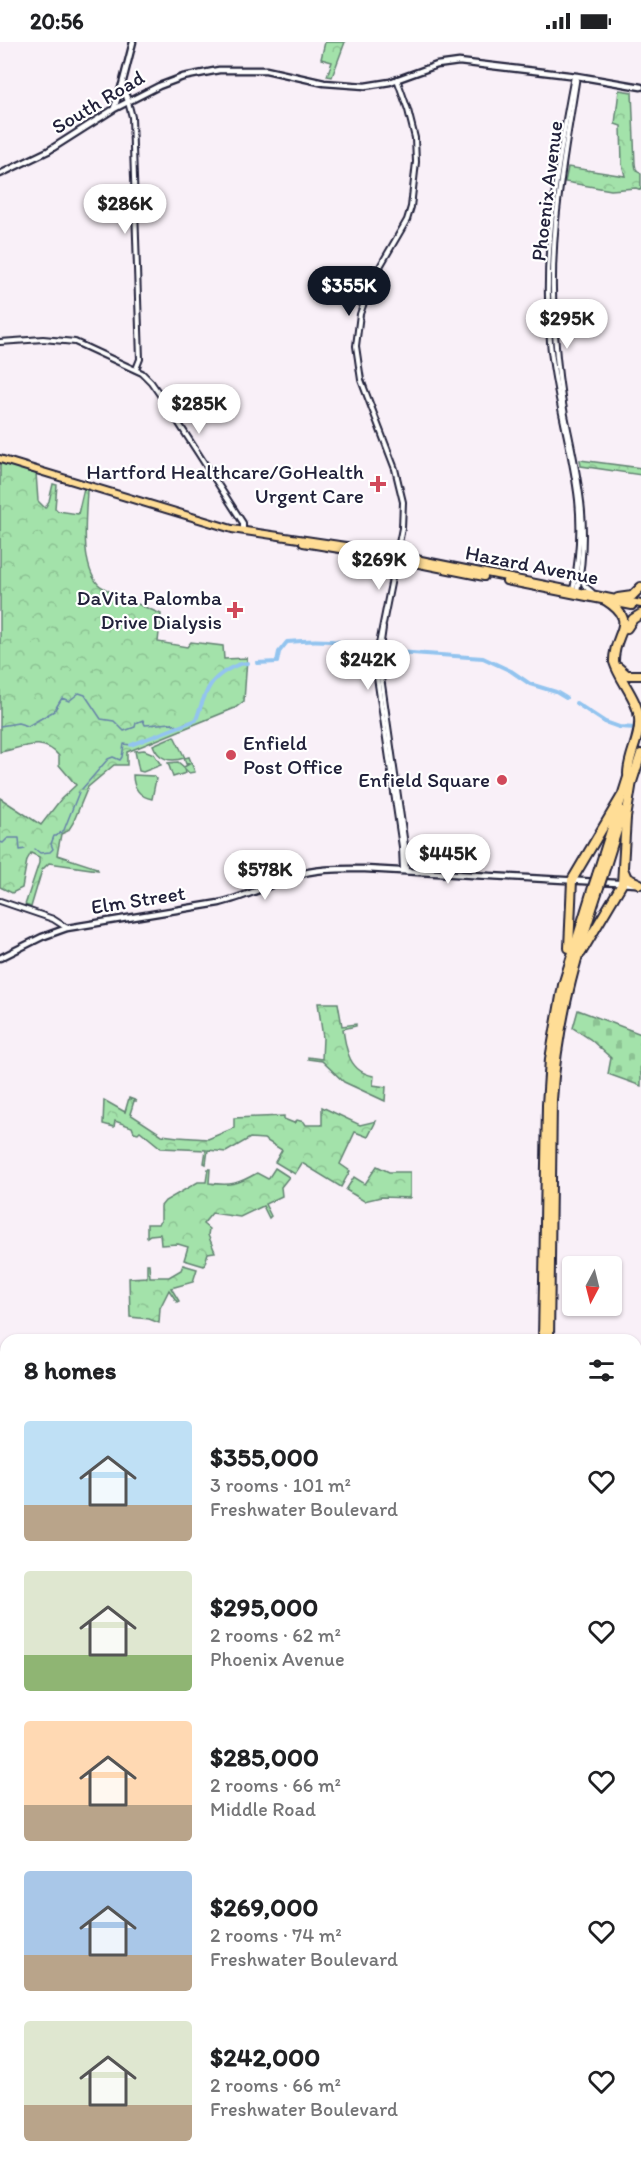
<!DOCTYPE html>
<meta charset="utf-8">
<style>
body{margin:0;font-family:Itim,sans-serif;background:#f6f6f6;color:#202124;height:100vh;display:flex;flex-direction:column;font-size:22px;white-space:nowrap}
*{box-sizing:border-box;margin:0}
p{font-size:20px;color:#757577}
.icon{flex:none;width:33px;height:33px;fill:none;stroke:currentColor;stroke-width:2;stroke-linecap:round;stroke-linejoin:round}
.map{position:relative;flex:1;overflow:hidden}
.panel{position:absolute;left:0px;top:1292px;width:642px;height:836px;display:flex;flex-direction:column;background:#fff;border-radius:18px 18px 0 0;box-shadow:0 2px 4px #0004}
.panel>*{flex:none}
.needle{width:39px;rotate:187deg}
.tools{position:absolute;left:562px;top:1214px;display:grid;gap:12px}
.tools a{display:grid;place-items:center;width:60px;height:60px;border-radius:6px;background:#fff;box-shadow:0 2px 4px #0004;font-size:30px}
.price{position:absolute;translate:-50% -51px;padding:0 14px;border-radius:21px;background:#fff;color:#222;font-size:20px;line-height:39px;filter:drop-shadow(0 2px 3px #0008)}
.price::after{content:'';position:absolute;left:50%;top:36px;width:18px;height:14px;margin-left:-9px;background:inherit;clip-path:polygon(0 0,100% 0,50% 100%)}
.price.current{background:#111827;color:#fff}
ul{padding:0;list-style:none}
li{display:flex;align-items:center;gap:18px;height:150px;padding:0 24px}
li span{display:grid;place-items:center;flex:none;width:168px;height:120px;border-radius:6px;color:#555}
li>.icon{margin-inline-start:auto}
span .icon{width:72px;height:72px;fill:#fffc;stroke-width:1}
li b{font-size:26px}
h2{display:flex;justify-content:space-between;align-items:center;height:72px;padding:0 24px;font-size:26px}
.status{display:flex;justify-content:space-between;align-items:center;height:42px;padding:0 30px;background:#fff;direction:ltr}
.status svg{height:16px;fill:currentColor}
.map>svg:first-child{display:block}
.grass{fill:#a3e2aa;stroke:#628272;stroke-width:1.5}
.forest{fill:url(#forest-crowns);stroke:#628272;stroke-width:1.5}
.cemetery{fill:url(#cemetery-stones);stroke:#628272;stroke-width:1.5}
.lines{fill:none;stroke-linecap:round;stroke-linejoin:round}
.stream{stroke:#6683a7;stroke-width:1.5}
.river{stroke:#93c4ef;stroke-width:4}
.tertiary-casing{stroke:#22223b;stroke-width:8}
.secondary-casing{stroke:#22223b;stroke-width:9}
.primary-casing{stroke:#22223b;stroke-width:10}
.motorway-casing{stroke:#22223b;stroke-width:12}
.tertiary{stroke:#fff;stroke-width:4}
.secondary{stroke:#fff;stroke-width:4.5}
.primary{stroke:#ffdd96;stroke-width:6}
.motorway{stroke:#ffdd96;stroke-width:8}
.motorway-bridge-casing{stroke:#22223b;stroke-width:12;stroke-linecap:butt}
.motorway-bridge{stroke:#ffdd96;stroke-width:8}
.poi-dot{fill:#d1495b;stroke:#fff;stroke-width:2}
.labels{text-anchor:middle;stroke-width:4.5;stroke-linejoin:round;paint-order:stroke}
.street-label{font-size:21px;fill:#22223b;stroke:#fff}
.poi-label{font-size:21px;fill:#22223b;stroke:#fff;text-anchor:end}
</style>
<div class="status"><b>20:56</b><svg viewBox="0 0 49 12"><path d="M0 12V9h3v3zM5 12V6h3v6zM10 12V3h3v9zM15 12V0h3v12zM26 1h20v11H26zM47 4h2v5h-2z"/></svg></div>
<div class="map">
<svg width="641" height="2126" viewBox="0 0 641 2126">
<defs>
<pattern id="forest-crowns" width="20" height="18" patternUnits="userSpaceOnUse" patternTransform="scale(1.5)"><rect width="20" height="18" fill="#a3e2aa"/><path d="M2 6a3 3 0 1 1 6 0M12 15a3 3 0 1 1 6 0" fill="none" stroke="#8cc293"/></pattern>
<pattern id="cemetery-stones" width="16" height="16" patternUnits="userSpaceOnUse" patternTransform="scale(1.5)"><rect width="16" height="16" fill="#a3e2aa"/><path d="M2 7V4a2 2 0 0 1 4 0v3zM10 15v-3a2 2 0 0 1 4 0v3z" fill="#8cc293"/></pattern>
</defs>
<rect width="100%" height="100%" fill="#f9f0f8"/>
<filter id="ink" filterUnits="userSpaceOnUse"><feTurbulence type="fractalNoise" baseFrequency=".0167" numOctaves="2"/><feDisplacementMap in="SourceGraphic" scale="12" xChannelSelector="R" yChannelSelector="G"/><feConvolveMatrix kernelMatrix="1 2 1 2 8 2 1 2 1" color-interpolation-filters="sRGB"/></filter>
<g filter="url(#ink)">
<!-- grass -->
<g class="grass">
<path d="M174,694L185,716L189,715L195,730L189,731L185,727L186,731L173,735L168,721L178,720L184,725L191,721L186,722L184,716C170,721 158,717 153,703Z"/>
<polygon points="144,708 154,712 161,723 143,730 139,729 135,709"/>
<path d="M133,733L154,734L156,737L152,757C140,755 133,746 133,733Z"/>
</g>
<!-- forest -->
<g class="forest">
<polygon points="325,0 345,0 332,35 327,34 332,20 321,17"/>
<polygon points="619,48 632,50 635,122 636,127 641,132 641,148 636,146 611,148 565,140 568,125 625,134 622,122 621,84 615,82"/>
<polygon points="580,418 641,426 641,433 581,424"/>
<path d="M0,419L36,431L38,459L45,466L49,459L53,442L57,443L55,466L58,469L78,472L84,446L87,448C86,474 80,522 98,542C106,550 148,566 161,572L158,600L187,605L191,600L223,604L224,617L247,616L244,659L235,666L127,710V723H114L88,745L73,781L68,789L61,792L57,813L97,826L98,828L49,821L42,828L31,865L25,863L39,821V815L31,811L27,818L22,846L12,851L0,845V756L41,783L61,757L76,743L59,723V714C42,694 23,706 0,710Z"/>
<path d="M318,961H338L342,984L356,982V984L343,987C346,1008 349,1030 374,1034L373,1043L386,1045L385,1059L344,1040L322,1019L308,1017V1015L322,1017L323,996Z"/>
<polygon points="129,1056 137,1059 134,1059 130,1072 162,1093 178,1095 208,1097 234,1086 234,1076 284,1074 284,1077 294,1081 297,1078 304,1080 306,1083 322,1083 322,1065 360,1083 376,1079 368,1095 355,1090 340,1122 350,1129 341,1145 302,1121 295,1132 275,1120 282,1108 264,1097 250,1096 226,1110 208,1108 206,1122 204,1121 206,1108 161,1106 140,1089 138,1091 134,1090 132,1085 115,1079 114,1085 103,1082 104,1058 125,1070"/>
<polygon points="377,1124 389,1130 410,1130 410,1156 381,1155 364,1159 346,1148 354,1135 365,1142"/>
<path d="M275,1126L289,1135L281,1145L282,1154L265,1162L271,1174L269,1176L263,1164L240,1175L212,1171L203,1182L209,1187L208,1193L215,1210L208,1211L204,1224L184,1218L188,1205L178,1202L161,1203L160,1192L150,1193L147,1195V1182H158L161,1179V1164L165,1159L198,1140H206L208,1127H210L209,1141C231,1144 238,1142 257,1131L268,1137Z"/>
<polygon points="147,1222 149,1222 150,1235 169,1235 181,1228 183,1223 197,1227 193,1240 171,1246 179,1259 177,1260 169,1248 160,1266 159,1281 149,1277 130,1275 129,1236 147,1235"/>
<polygon points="641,1898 641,2126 553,2126 555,2121 636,2121 636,1901"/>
</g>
<!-- cemetery -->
<polygon class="cemetery" points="578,968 641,992 641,1044 608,1032 611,1016 590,997 573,986"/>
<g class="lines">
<!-- stream -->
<g class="stream">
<polyline points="0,684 18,681 28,684 54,669 62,656 69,659 79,651 85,653 101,677 114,679 124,689 135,685 136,681 143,678 145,683 172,681 179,685"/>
<polyline points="82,747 108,717 113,715 120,718 122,715 124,702 131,703"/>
<polyline points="0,800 3,801 8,796 19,796 20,808 25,807"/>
<polyline points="35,807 40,811 50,810 53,807 51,802 54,794 56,794 64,788 79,750"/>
<polyline points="636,1940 641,1940"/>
</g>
<!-- river -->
<g class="river">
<polyline points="383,609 483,616 511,629 530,642 556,650 566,656"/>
<path d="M257,621L277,620L279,610L287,600C316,597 346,598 373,607"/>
<polyline points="576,661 605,680 619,685 636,686"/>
<path d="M131,703L196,678C200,667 204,652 211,642C218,632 236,621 248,621"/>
</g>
<defs>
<g id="tertiary">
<polyline points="397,37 408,68 415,96 416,120 411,165 407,178 378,228 365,258 360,272 356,304 361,338 395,427 403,460 402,486 375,622 402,805 403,829"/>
<polyline points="128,60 132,75 140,317 136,327"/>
<polyline points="0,300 43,297 75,300 142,331 151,340 167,363 243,481 243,488"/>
<polyline points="581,535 585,544 592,550"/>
<path d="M573,548C579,518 581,488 578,458C572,405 555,354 550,300C542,208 557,123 574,34"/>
<path d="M577,549C591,485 578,436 565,373C560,347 557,319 555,292C547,200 563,124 577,34"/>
<polyline points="383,586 379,614 380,628 405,803 406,829"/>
<polyline points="0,859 53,877 67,886"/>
</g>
<g id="secondary">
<polyline points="128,59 122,43 133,0"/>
<polyline points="114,66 122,43"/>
<polyline points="0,132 48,109 114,67 159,44 183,35 219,28 266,28 324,41 365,44 390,40 437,23 459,20 577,34 641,45"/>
<path d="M0,916L42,895L67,886L219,861C250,854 278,838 309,830C327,826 346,827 365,827L635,842"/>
<polyline points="636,1423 641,1423"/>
<polyline points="0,1555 6,1552"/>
<polyline points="0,2019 6,2020"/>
</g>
<g id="primary">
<polyline points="0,417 232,487 366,507 641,562"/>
<polyline points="303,501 364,511"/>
<polyline points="394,517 484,535"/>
<polyline points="506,539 632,564"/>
<polyline points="636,1635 641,1630"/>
<polyline points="349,2121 349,2126"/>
</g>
<g id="motorway">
<polyline points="618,556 632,554 641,545"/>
<path d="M605,558C641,581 613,589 614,620C620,639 637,656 639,676C641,696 628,713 628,732"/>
<polyline points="627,586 633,577 641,572"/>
<polyline points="619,626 627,633 641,633"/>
<polyline points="631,743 641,712"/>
<polyline points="624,829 627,836 640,842"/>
<polyline points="597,833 630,729"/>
<polyline points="603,833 623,769"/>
<polyline points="569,906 572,838 621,755"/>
<polyline points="581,911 622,842 626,776 632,739"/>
<polyline points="543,1298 547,1063 550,1017 563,943 593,845"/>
<path d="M549,1298L552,1058C557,981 575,918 599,845"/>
<polyline points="537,2126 538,2121"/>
<polyline points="545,2126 546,2121"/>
</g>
</defs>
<!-- tertiary casing -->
<use href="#tertiary" class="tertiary-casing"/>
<!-- secondary casing -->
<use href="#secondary" class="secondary-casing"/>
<!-- primary casing -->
<use href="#primary" class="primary-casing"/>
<!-- motorway casing -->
<use href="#motorway" class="motorway-casing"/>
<!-- tertiary -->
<use href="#tertiary" class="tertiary"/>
<!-- secondary -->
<use href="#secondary" class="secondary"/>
<!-- primary -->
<use href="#primary" class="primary"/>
<!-- motorway -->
<use href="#motorway" class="motorway"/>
<defs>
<g id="motorway-bridge">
<polyline points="593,845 597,833"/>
<polyline points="599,845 603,833"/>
</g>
</defs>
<!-- motorway-bridge casing -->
<use href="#motorway-bridge" class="motorway-bridge-casing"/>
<!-- motorway-bridge -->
<use href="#motorway-bridge" class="motorway-bridge"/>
</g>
</g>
<!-- markers -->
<g class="poi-dot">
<path d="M375 433h6v6h6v6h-6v6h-6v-6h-6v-6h6z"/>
<path d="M232 559h6v6h6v6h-6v6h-6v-6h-6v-6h6z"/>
<circle cx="231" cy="713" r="6"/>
<circle cx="502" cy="738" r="6"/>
</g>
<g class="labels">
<!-- street labels -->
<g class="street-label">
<text transform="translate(98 60) rotate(-31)" y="7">South Road</text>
<text transform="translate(547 149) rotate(-83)" y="7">Phoenix Avenue</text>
<text transform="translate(532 523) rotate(11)" y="7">Hazard Avenue</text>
<text transform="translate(138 858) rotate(-9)" y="7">Elm Street</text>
</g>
<!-- poi labels -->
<g class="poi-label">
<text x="364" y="437">Hartford Healthcare/GoHealth<tspan x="364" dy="24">Urgent Care</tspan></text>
<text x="222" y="563">DaVita Palomba<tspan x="222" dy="24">Drive Dialysis</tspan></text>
<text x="243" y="708" text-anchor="start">Enfield<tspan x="243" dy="24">Post Office</tspan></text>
<text x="490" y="745">Enfield Square</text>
</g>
</g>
</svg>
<div class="tools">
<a><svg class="needle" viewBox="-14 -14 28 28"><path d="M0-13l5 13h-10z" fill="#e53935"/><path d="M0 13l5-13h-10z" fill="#757577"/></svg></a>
</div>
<b class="price" style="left:125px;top:193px">$286K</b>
<b class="price current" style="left:349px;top:275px">$355K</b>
<b class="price" style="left:567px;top:308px">$295K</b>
<b class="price" style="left:199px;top:393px">$285K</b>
<b class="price" style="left:379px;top:549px">$269K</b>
<b class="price" style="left:368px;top:649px">$242K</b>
<b class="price" style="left:448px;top:843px">$445K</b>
<b class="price" style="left:265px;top:859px">$578K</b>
<section class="panel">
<h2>8 homes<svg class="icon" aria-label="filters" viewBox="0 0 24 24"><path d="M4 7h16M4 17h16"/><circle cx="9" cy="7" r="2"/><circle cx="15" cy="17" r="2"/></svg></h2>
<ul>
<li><span style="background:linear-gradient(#bfe0f5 70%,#b9a48a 0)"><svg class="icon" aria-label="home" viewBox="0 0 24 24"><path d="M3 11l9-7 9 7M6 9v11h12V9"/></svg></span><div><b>$355,000</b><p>3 rooms · 101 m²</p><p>Freshwater Boulevard</p></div><svg class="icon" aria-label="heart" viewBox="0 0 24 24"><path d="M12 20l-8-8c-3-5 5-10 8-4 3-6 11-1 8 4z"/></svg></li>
<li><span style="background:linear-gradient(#dfe7d0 70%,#8fb573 0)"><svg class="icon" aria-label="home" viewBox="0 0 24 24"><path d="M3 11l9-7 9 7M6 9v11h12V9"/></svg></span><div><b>$295,000</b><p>2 rooms · 62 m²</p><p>Phoenix Avenue</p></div><svg class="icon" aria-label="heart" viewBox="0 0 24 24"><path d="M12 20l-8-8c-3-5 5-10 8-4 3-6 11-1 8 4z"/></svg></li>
<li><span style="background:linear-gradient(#ffd9b3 70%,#b9a48a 0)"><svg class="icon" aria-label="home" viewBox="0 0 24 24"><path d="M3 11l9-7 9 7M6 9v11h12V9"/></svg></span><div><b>$285,000</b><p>2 rooms · 66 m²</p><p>Middle Road</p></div><svg class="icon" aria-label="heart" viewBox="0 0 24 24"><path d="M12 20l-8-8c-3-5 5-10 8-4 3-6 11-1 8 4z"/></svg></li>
<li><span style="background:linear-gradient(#a9c7e8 70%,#b9a48a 0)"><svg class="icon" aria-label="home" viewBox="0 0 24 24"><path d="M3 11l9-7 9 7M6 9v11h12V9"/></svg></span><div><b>$269,000</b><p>2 rooms · 74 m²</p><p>Freshwater Boulevard</p></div><svg class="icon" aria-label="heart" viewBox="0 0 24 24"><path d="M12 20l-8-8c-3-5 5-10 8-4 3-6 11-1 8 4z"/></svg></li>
<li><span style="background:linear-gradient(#dfe7d0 70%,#b9a48a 0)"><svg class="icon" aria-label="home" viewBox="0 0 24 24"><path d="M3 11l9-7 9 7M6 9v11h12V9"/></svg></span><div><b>$242,000</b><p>2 rooms · 66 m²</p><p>Freshwater Boulevard</p></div><svg class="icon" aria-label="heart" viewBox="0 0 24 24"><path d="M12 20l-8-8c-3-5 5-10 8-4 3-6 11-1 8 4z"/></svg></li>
</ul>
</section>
</div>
